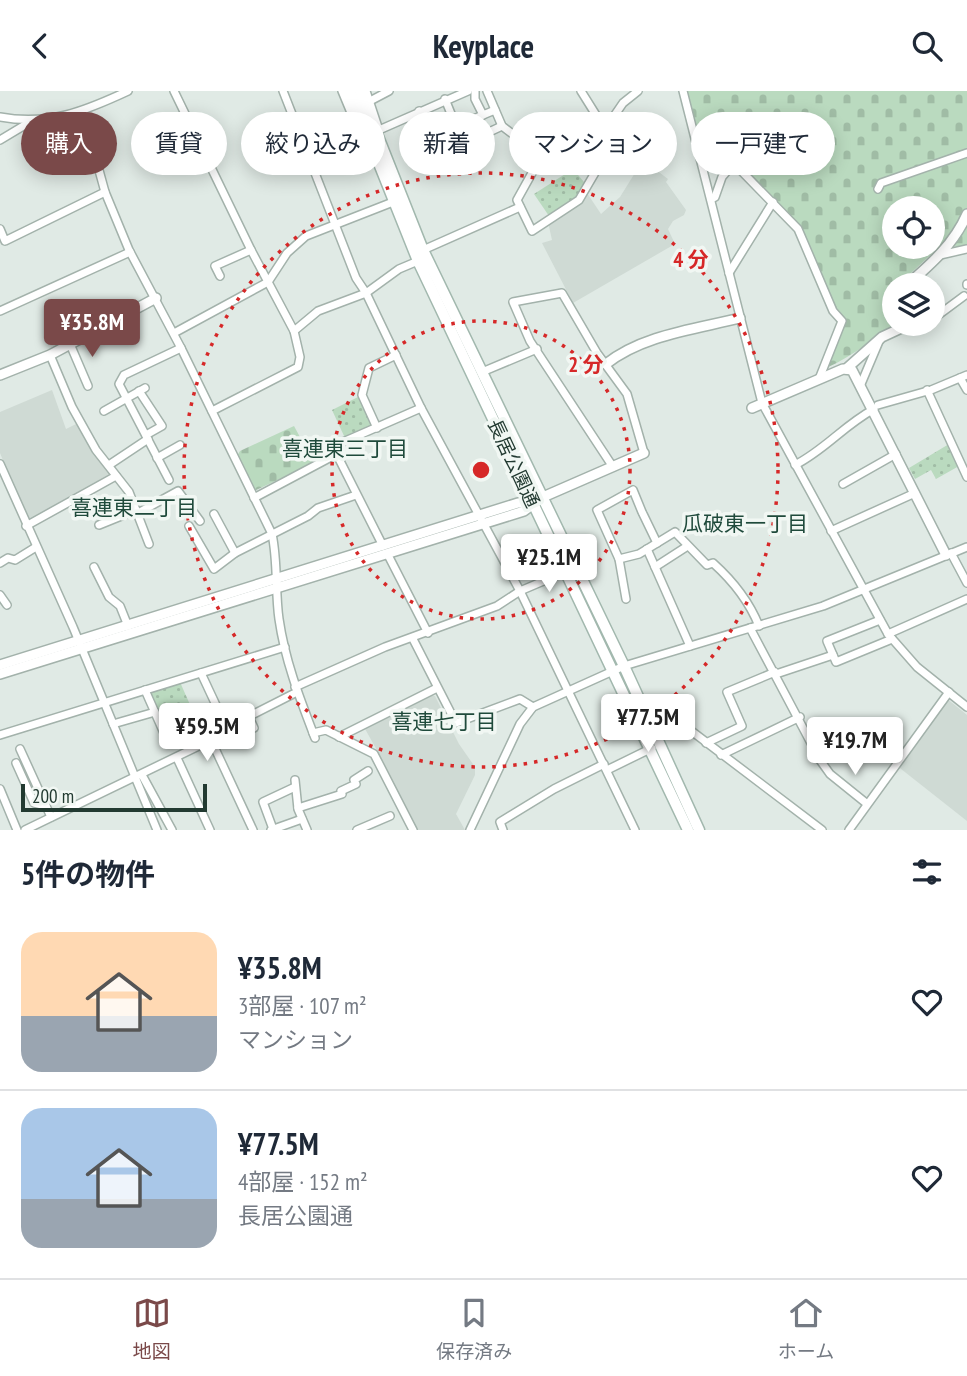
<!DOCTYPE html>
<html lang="ja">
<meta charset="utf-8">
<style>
body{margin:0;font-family:"PT Sans Narrow","Noto Sans JP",sans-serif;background:#f6f6f7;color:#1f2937;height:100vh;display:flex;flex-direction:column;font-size:26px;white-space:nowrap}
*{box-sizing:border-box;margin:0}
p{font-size:23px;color:#747a83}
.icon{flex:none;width:38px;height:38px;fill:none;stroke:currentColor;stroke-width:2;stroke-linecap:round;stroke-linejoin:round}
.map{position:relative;height:739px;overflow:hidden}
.panel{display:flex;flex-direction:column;background:#fff;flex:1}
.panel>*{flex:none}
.top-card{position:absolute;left:21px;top:21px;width:926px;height:63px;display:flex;gap:14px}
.fabs{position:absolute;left:882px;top:105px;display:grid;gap:14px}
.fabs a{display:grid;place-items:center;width:63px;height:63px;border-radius:50%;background:#fff;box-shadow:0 4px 18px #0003;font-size:35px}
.scale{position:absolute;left:21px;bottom:18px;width:186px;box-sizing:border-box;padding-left:7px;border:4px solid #223a31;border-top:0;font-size:19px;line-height:24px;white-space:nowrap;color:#223a31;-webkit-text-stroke:5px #f1f7f3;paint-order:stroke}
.price{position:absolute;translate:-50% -60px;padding:0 16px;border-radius:7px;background:#fff;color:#222;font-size:23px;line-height:46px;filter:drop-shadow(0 2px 4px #0008)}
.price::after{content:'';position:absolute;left:50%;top:42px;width:21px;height:16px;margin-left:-10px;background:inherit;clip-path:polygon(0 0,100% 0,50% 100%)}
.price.current{background:#7a4949;color:#fff}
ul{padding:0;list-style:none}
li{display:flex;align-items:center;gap:21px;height:175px;padding:0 21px}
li+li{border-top:2px solid #e0e1e3}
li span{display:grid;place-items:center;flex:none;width:196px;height:140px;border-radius:21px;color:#555}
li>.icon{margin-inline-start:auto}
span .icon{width:84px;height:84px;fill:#fffc;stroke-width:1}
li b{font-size:30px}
h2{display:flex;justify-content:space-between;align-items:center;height:84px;padding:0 21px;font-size:30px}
.chip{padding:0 24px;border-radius:32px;background:#fff;box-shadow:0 4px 18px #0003;font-size:24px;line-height:63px}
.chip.current{background:#7a4949;color:#fff}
header{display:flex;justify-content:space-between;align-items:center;height:91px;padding:0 21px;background:#fff;font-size:32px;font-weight:600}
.tabs{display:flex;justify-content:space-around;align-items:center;height:98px;border-top:2px solid #e0e1e3;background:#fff;font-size:19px;color:#747a83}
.tabs a{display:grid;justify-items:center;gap:4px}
.tabs .current{color:#7a4949}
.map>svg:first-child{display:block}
.built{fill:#cfdad4}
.green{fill:url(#green-dots)}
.cemetery{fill:url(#cemetery-stones);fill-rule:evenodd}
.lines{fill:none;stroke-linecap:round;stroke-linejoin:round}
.minor-casing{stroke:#a3b2ab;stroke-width:10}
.tertiary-casing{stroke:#a3b2ab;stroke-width:12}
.secondary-casing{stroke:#a2b8ae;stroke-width:13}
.minor{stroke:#fff;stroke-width:7}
.tertiary{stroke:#fff;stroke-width:9}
.secondary{stroke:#fff;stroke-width:10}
.ring{fill:none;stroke:#d62828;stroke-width:3.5;stroke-dasharray:3.5 7}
.labels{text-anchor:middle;stroke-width:7;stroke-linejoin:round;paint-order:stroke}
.street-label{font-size:19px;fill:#223a31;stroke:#f1f7f3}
.neighbourhood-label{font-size:21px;fill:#1f4a3b;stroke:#f1f7f3}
.centre{fill:#d62828;stroke:#f1f7f3;stroke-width:3.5}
.ring-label{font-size:21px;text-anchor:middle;font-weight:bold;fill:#d62828;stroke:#f1f7f3;stroke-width:7;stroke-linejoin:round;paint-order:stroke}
</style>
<header><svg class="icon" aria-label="back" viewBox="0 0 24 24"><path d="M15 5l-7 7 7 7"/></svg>Keyplace<svg class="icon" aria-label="search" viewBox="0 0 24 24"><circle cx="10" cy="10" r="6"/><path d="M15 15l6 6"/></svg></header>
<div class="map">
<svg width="967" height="739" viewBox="0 0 967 739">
<defs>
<pattern id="green-dots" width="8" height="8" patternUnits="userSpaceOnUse" patternTransform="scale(1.75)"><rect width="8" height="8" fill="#badabf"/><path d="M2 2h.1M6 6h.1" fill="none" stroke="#a0bca5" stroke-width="1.8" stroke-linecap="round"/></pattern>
<pattern id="cemetery-stones" width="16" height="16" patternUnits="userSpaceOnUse" patternTransform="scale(1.75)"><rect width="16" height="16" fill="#badabf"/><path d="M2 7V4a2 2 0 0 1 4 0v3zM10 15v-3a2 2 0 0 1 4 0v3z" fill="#a0bca5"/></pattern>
</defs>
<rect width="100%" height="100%" fill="#e0eae5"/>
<!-- built -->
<g class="built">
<polygon points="643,69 668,88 666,91 686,119 684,124 673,130 668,138 675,153 573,212 542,152 552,149 548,131 585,99 601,123 620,106"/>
<polygon points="52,299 66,338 78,332 94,363 103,370 112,385 31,429 27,428 0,362 0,321"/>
<polygon points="431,604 435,605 459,653 475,676 475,684 456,723 465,739 418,739 385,681 384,672 364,636"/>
<polygon points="946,607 967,624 967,730 896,674"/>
</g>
<!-- green -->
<g class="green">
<polygon points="573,78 584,91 578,108 549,125 534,103"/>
<polygon points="360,305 372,335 345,347 332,319"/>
<polygon points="949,353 959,375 936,388 931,379 915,388 909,377"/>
<polygon points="180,591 191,616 160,629 148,601"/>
</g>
<!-- cemetery -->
<g class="cemetery">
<path d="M686,0H967V154L937,158L898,194H894V233H902C875,245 854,265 826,277L845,227L835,218L800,136L718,53L707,34L697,39ZM894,117H933V156H894Z"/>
<polygon points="294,335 314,372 254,400 237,365 240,360"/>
</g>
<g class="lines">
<defs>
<g id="minor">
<polyline points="174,0 251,159 294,240 300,266 298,276 212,320"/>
<polyline points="283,0 356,187 366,202 421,317 520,500 635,739"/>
<polyline points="342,0 359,41 367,50"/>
<polyline points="366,0 379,39"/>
<polyline points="475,0 475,8 483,24"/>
<polyline points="487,0 502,35 514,44 537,73 517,109 532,140 579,109 603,68 601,32 581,0"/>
<polyline points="683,0 762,312 888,543 917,576 967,616"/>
<polyline points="445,8 456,35"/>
<polyline points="370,10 389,0"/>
<polyline points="419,20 430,46 495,19"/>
<path d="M83,21L105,101L129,159L181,257L272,443C278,471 275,500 279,528C285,570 300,608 315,647"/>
<path d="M0,26C49,35 85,20 128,0"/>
<polyline points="601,32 610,31 623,12 638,0"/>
<polyline points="379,39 468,0"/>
<polyline points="695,42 707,36 716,54 798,138 833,220 842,230 819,288"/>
<polyline points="0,49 30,31"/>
<polyline points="457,56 502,35"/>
<polyline points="878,98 881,92 967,62"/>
<polyline points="711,108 715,106 722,86 734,72"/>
<polyline points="0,138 5,150 105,101"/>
<polyline points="423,159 520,116"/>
<polyline points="940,164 967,158"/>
<polyline points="729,182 773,111"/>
<polyline points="220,185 215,175 251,159"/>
<polyline points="967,194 967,193"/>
<polyline points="0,220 130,161"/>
<polyline points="933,228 964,205"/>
<polyline points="914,233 921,236 926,233"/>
<polyline points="294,240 318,220 366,202 399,178 418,170"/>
<polyline points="174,242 268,191 287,162 306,145 393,111"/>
<polyline points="70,253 88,295"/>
<polyline points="50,264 72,316 96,359 129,401 149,453"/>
<polyline points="482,281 537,258"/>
<polyline points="960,287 967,299"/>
<polyline points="861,293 880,248"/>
<polyline points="927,299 967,386"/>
<polyline points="139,300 162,335 146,344"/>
<polyline points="878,314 931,299 967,284"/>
<polyline points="104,320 145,297"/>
<polyline points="377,337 362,304 369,277 396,264"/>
<polyline points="336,362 383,455"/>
<polyline points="157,367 180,354"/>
<polyline points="0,373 73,536 157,739"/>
<polyline points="109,374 148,348"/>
<path d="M795,374C826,358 843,335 874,318"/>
<polyline points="613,376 530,250 513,211 562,202 597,262 627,303 644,362"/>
<polyline points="169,389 119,293 124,284 181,257"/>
<polyline points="843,393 896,363"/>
<polyline points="254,407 333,365 343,351 421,317"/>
<polyline points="138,422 178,400 200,430"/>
<polyline points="214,423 235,462"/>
<polyline points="643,423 657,452"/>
<polyline points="99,434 136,419"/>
<polyline points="26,435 116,385"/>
<polyline points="189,435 214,478 235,462 308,425 318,417 356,404"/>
<polyline points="831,440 915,402"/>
<polyline points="647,458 690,555"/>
<polyline points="951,462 967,492"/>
<polyline points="388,464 428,542"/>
<path d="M619,468L639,463L675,441L707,474L713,472C733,490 749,510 759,535"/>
<polyline points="0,472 8,467 15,469 36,456"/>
<polyline points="94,476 109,506 120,515 128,535"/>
<polyline points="655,476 686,456"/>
<polyline points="0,504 7,514"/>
<polyline points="626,508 619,468 597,419 633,399 642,421"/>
<polyline points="880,529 827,550 836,571 892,548"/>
<polyline points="750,537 820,669 830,683 866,712"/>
<polyline points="888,543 967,508"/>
<polyline points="413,548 456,632 520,608 533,616"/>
<polyline points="201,582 222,627"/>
<polyline points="776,583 833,564"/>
<polyline points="295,596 385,556 497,515 520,500 567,480"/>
<polyline points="145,599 164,642"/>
<polyline points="643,616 653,612 673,626 822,739"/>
<polyline points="249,626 254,637"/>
<polyline points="242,629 297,601"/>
<polyline points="113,633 155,621"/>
<polyline points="313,642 326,639 374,663 413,739"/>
<polyline points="0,644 285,556"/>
<polyline points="339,646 437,597"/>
<polyline points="706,652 742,635 727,601 775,581"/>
<polyline points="20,658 51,726"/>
<polyline points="721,664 800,626"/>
<polyline points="177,667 210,739"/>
<polyline points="16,672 34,712 46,715"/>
<polyline points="607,679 652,657"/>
<polyline points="142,684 172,739"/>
<polyline points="295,689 298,718 307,739"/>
<polyline points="0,698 17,739"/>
<polyline points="341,700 356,693 354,689 368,680"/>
<polyline points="298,717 342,703"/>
<polyline points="273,738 263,711 295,696"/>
<polyline points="25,739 211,649 253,739"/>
<polyline points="271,739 302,728"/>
<polyline points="357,739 390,725"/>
<polyline points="470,739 520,633 533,616 624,575 823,515 967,456"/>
<polyline points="503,739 500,731 554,698 604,673"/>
<polyline points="849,739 949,601"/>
</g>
<g id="tertiary">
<path d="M907,194C931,173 954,153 967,123"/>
<path d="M606,273C642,244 696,238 740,227"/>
<polyline points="846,278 882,246 910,233"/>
<polyline points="0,284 50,264 156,207"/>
<polyline points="752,317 843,278 852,279 946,464"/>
<polyline points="0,574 518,412 533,412"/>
<polyline points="0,583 524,420 543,406 644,362"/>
</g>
<g id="secondary">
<polyline points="350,0 418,170 688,739"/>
<polyline points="360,0 423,159 624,575 699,739"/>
</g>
</defs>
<!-- minor casing -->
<use href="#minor" class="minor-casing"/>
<!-- tertiary casing -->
<use href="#tertiary" class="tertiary-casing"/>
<!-- secondary casing -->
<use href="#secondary" class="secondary-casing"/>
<!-- minor -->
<use href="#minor" class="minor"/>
<!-- tertiary -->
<use href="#tertiary" class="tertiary"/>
<!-- secondary -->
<use href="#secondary" class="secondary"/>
</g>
<!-- distance rings -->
<g class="ring">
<circle cx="481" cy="379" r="149"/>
<circle cx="481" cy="379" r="297"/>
</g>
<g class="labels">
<!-- street labels -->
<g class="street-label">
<text transform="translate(514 372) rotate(65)" y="7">長居公園通</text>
</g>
<!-- neighbourhood labels -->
<g class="neighbourhood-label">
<text x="345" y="365">喜連東三丁目</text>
<text x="134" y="424">喜連東二丁目</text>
<text x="745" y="440">瓜破東一丁目</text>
<text x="444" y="638">喜連七丁目</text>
</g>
</g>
<circle cx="481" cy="379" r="10" class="centre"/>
<g class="ring-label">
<text x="691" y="176">4 分</text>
<text x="586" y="281">2 分</text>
</g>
</svg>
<div class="fabs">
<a><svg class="icon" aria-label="locate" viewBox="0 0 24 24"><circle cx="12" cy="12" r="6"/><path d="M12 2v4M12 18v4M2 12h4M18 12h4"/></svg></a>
<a><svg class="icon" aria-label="layers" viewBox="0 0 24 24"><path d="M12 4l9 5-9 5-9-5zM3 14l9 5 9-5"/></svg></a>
</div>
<div class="scale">200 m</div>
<b class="price current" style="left:92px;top:268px">¥35.8M</b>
<b class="price" style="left:549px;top:503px">¥25.1M</b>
<b class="price" style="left:648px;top:663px">¥77.5M</b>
<b class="price" style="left:207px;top:672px">¥59.5M</b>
<b class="price" style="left:855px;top:686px">¥19.7M</b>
<div class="top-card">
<a class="chip current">購入</a>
<a class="chip">賃貸</a>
<a class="chip">絞り込み</a>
<a class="chip">新着</a>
<a class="chip">マンション</a>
<a class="chip">一戸建て</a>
</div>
</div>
<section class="panel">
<h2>5件の物件<svg class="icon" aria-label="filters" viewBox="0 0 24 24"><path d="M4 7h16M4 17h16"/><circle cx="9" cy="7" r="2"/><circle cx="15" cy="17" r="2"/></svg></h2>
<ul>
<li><span style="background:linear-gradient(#ffd9b3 60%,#9aa5b1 0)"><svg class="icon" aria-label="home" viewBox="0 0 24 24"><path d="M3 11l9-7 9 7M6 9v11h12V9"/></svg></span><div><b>¥35.8M</b><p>3部屋 · 107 m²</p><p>マンション</p></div><svg class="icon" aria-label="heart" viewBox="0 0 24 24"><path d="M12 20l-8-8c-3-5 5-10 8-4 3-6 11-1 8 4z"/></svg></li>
<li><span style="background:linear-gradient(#a9c7e8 65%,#9aa5b1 0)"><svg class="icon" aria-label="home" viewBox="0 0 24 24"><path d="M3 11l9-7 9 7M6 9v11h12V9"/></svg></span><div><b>¥77.5M</b><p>4部屋 · 152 m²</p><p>長居公園通</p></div><svg class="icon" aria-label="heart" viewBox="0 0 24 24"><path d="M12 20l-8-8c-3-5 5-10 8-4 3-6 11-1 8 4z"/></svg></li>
</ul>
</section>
<nav class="tabs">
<a class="current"><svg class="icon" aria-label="map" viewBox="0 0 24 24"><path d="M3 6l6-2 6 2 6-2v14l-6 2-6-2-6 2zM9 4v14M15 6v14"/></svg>地図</a>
<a><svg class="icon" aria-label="saved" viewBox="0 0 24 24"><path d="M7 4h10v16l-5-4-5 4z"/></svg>保存済み</a>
<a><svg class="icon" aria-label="home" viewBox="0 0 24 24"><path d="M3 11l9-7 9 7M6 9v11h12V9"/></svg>ホーム</a>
</nav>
